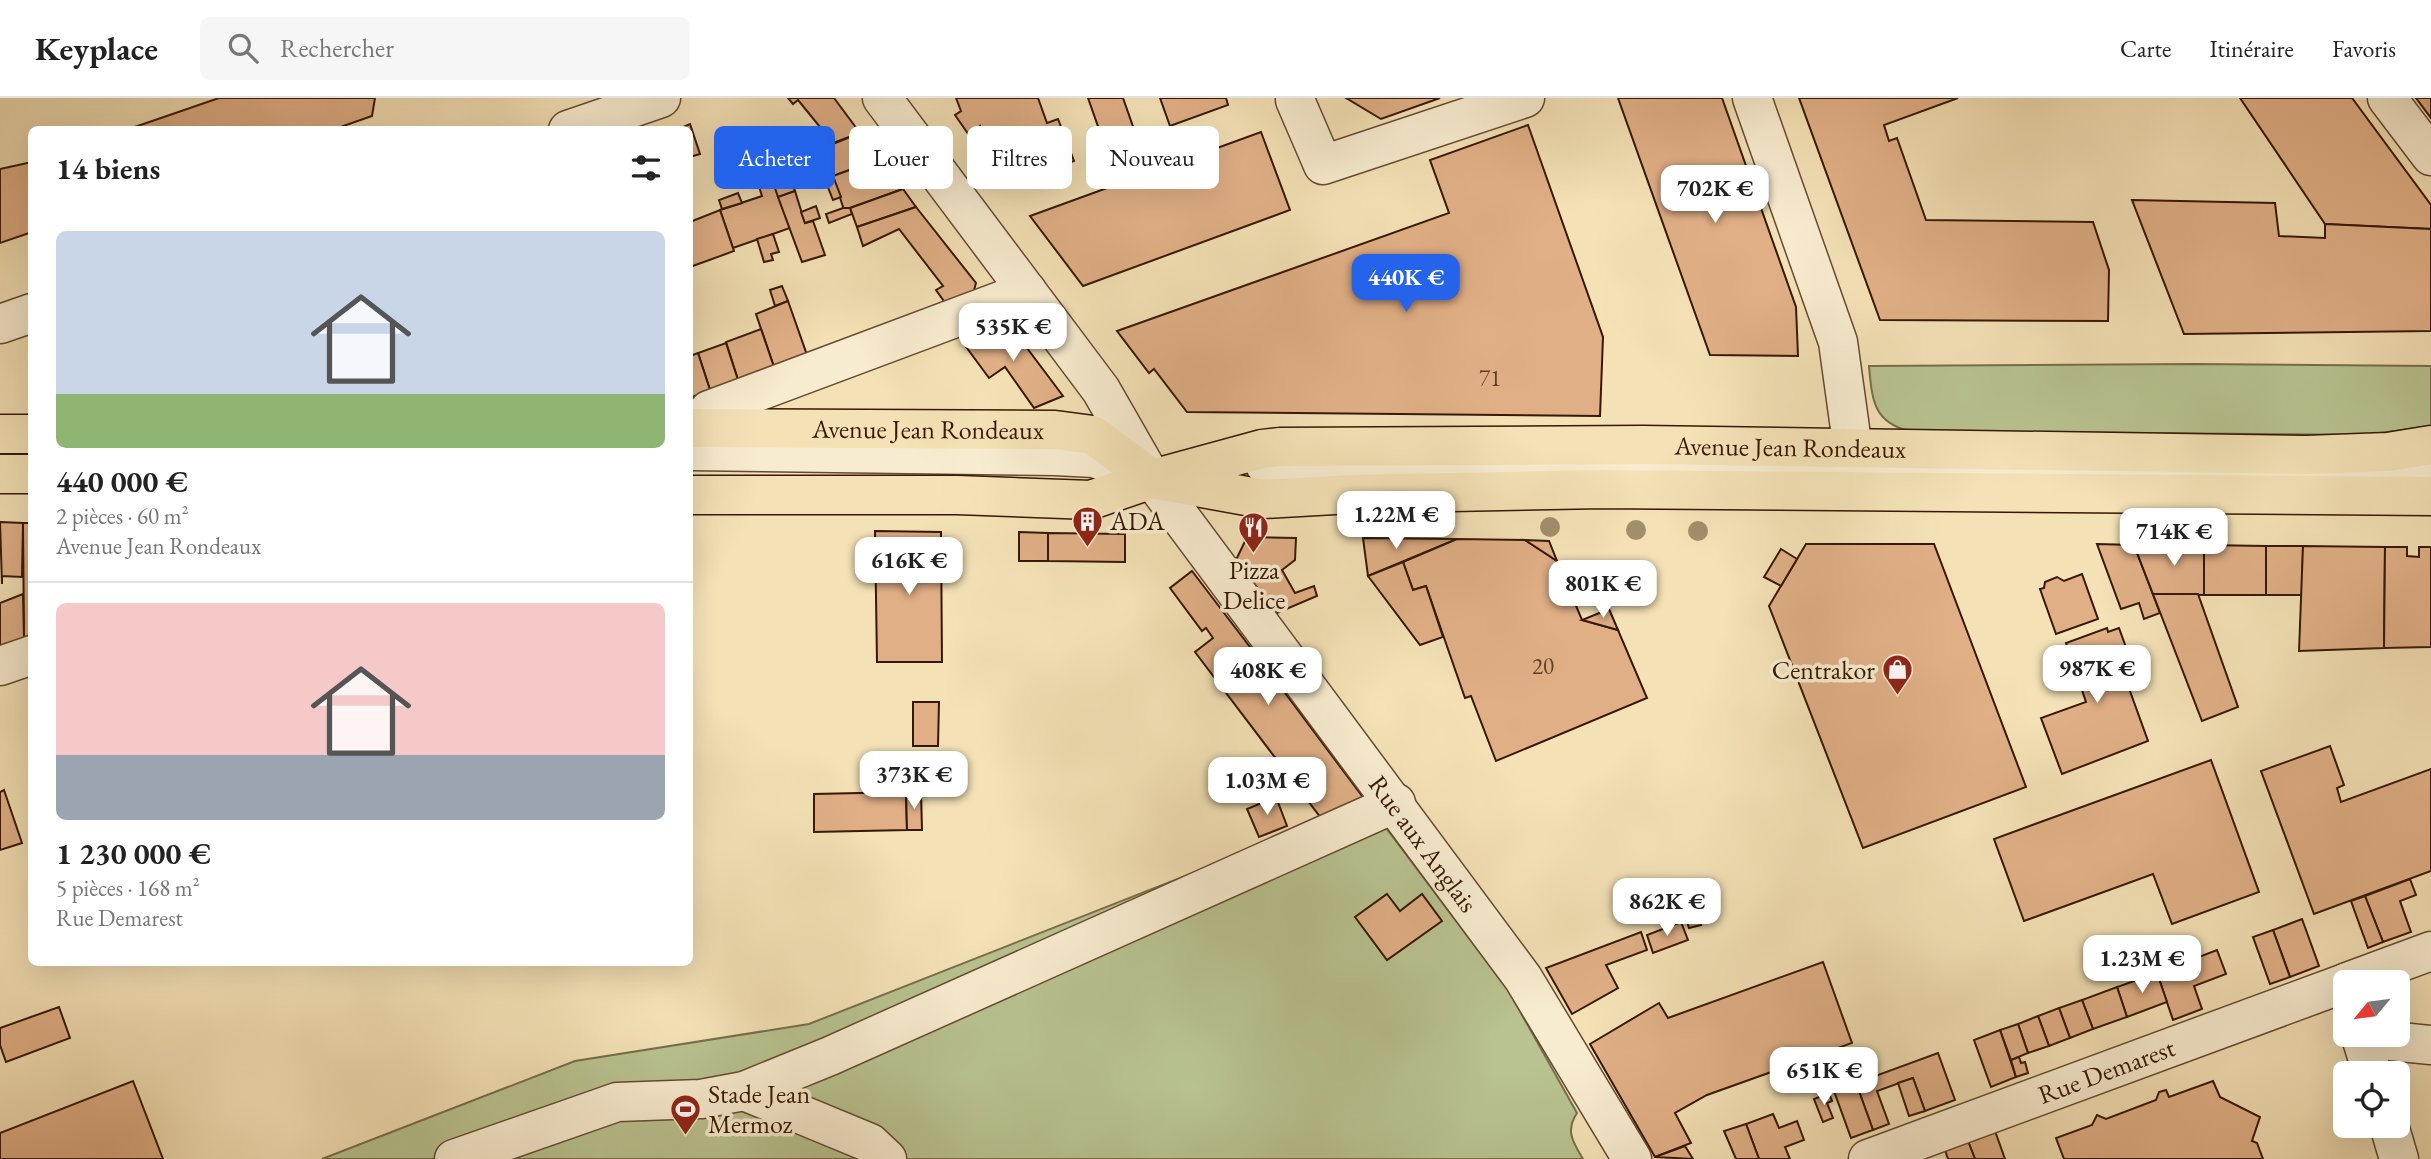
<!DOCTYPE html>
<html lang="fr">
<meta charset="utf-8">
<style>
body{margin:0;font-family:"EB Garamond",serif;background:#f6f6f6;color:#222;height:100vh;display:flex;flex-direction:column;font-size:26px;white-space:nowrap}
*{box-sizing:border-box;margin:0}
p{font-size:23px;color:#767676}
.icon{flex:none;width:38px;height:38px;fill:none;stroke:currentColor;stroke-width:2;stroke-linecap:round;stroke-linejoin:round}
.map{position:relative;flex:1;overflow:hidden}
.details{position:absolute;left:28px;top:28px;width:665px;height:840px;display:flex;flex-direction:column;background:#fff;border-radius:10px;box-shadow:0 7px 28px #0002}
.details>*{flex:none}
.top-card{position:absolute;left:714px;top:28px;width:665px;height:63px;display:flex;gap:14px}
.needle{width:46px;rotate:241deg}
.tools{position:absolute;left:2333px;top:872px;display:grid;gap:14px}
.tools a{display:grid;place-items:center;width:77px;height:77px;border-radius:10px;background:#fff;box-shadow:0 7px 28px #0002;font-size:35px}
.price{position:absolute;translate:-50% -60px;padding:0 16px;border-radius:14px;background:#fff;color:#222;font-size:23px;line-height:46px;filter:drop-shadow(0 2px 4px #0008)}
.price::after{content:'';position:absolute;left:50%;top:42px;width:21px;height:16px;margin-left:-10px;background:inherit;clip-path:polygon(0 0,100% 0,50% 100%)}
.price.active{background:#2563eb;color:#fff}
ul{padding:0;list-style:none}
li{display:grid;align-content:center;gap:14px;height:371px;padding:0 28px}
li+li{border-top:2px solid #e0e0e0}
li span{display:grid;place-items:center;height:217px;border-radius:10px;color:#555}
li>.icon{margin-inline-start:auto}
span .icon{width:126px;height:126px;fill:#fffc;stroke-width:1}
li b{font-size:30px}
h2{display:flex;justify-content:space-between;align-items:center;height:84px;padding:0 28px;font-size:30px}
.pill{padding:0 24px;border-radius:10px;background:#fff;box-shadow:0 7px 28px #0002;font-size:24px;line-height:63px}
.pill.active{background:#2563eb;color:#fff}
header{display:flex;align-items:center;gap:42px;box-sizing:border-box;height:98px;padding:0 35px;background:#fff;border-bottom:2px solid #e0e0e0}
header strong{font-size:33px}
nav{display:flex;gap:38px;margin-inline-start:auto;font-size:24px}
.search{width:490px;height:63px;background:#f6f6f6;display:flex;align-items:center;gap:18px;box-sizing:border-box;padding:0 24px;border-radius:10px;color:#767676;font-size:26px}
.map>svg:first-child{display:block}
.green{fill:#b8c390;stroke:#776e4a;stroke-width:2}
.building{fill:#e0af86;stroke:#361803;stroke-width:2}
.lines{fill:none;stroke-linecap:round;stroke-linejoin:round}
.minor-casing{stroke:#664a30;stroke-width:41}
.major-casing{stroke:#361803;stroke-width:41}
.minor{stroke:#f8ecd0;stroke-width:38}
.major{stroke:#f4e1b6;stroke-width:38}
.tree{fill:#a18e6b}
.labels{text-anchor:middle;stroke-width:7;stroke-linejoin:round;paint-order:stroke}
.number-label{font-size:23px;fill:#603e24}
.street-label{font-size:26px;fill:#361803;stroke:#f8ecd0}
.poi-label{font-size:26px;fill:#361803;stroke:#f8ecd0;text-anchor:start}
</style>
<header>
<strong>Keyplace</strong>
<div class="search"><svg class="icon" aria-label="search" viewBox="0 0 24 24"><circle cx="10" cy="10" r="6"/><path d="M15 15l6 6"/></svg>Rechercher</div>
<nav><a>Carte</a><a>Itinéraire</a><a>Favoris</a></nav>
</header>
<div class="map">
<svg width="2431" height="1061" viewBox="0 0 2431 1061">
<rect width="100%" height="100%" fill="#f4e1b6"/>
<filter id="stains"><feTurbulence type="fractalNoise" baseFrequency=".00286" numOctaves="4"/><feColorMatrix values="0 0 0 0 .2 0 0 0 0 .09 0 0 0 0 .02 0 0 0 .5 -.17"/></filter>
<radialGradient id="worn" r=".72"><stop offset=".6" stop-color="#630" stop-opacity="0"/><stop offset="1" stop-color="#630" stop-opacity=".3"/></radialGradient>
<!-- green -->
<g class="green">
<path d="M2194,266L2431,268V328L2366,337L1909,333C1873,324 1872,301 1869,268Z"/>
<path d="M1368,706L1508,892L1577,1015C1565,1033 1573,1044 1583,1061H322L575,963L809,926Z"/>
</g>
<!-- building -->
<g class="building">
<polygon points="219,0 375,0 372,18 332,32 126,32"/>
<polygon points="788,0 834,0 860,35 833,45 798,2 793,6"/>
<polygon points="956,0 1038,0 1047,25 1058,21 1074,63 1016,84 1005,64 995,71 981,53 987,48 980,28 969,37 955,17 961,13"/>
<polygon points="1088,0 1123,0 1137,40 1106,51"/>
<polygon points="1160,0 1226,0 1228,7 1170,28"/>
<polygon points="1346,0 1440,0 1381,21"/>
<polygon points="1618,0 1722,0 1796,209 1798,258 1710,257"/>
<polygon points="1799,0 1958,0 1884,27 1889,43 1897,40 1926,122 2093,124 2109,172 2108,223 1880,222"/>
<polygon points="2240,0 2352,0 2431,107 2431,131 2325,126"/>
<polygon points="2416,0 2431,0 2431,20"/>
<polygon points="690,26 700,56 690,59 690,32 676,32"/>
<polygon points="1528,27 1603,239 1600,318 1187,314 1154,271 1149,275 1117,233 1449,115 1430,62"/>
<polygon points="777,32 789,62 759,73 748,43"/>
<polygon points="1261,34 1290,112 1083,188 1030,118"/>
<polygon points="860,35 880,61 833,78 823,50"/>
<polygon points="807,39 812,53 789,62 784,48"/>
<polygon points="748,42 759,73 769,69 790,130 733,150 720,112 762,98 754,73 743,77 734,47"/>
<polygon points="880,61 903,91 844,112 833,78"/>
<polygon points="32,64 32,134 0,145 0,71"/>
<polygon points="789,75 795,93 778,99 772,81"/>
<polygon points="833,78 841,99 833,102 825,82"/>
<polygon points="903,91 916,109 857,129 850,110"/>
<polygon points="795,93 805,125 813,123 825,157 802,164 778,99"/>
<polygon points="738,95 742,105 722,111 719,102"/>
<polygon points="2132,102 2275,105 2279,138 2325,140 2325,126 2431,131 2431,233 2184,236"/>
<polygon points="816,108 820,120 805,125 801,114"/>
<polygon points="916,109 976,185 973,196 946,206 936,192 943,188 899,131 863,148 857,129"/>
<polygon points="843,110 850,110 852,116 829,125 826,116"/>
<polygon points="720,112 734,153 690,169 690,124"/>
<polygon points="773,136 779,154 771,156 773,162 764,164 757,141"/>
<polygon points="782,188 788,203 775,208 770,192"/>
<polygon points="788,203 807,257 774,269 756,216"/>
<polygon points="1001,228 1012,230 1063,298 1034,310 1005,269 989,280 961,242"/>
<polygon points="761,231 774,269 738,282 726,244"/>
<polygon points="726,245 738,282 710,292 698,255"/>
<polygon points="698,255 710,292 690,300 690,258"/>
<polygon points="0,424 23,425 22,479 2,478 2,486"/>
<polygon points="23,425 32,425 32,538 24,541"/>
<polygon points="875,433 941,434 942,564 877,564"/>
<polygon points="1019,434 1048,435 1048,463 1019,463"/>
<polygon points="1048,435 1125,436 1125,464 1048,463"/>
<polygon points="1247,439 1296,440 1295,462 1282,472 1295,495 1314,488 1317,498 1277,515 1236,462"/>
<polygon points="1363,440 1457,441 1368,478"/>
<polygon points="1457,441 1525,442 1557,463 1582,522 1618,532 1647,600 1496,663 1471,598 1465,600 1426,488 1413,492 1403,464"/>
<polygon points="1525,442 1549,443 1557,463"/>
<polygon points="1806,446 1934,446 2026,689 1863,750 1769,508"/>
<polygon points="2097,446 2134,447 2160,515 2144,521 2139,505 2121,511"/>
<polygon points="2134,447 2204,447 2204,497 2153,496"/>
<polygon points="2204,447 2266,448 2266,497 2204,497"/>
<polygon points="2266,448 2303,448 2302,497 2266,497"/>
<polygon points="2303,448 2385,449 2384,550 2299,553"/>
<polygon points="2385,449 2407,449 2407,458 2419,459 2419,449 2431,449 2431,549 2384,550"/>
<polygon points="1781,451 1797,461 1781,488 1764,479"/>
<polygon points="1403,464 1413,492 1426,488 1443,539 1420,547 1368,478"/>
<polygon points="1192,473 1285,595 1368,706 1324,724 1195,554 1213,540 1206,530 1202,533 1170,490"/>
<polygon points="2082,476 2098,521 2056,536 2040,491 2044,490 2045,484 2057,479 2064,483"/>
<polygon points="23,496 24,541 0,550 0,505"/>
<polygon points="2153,496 2198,496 2238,609 2202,623"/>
<polygon points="1609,511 1618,532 1582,522"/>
<polygon points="2107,530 2108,534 2119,530 2132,566 2122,571 2148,643 2062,676 2041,620 2086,604 2066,545"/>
<polygon points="913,604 939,604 938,648 913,648"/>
<polygon points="2330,648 2344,687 2337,690 2341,704 2431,671 2431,773 2314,816 2261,673"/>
<polygon points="2211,662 2259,794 2172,826 2153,776 2024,823 1994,741"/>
<polygon points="4,692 22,745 0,752 0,694"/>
<polygon points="906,694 907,732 814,734 814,696"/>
<polygon points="906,694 921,694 922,732 907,732"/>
<polygon points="1276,699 1287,728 1259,739 1247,711"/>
<polygon points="2410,781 2416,797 2400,803 2411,834 2383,844 2365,798"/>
<polygon points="1387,796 1400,813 1422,796 1442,823 1387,862 1355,819"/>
<polygon points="2365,798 2383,844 2368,850 2351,803"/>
<polygon points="1696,813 1701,827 1689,830 1685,817"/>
<polygon points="2302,821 2319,868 2290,879 2273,832"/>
<polygon points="1681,824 1688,842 1653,855 1647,837"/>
<polygon points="2273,832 2290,879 2270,886 2253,839"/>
<polygon points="1641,834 1647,852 1606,867 1618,890 1572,916 1546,870"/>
<polygon points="2217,852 2226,876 2194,888 2202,911 2173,922 2157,875"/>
<polygon points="1823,864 1852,945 1707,997 1675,1015 1691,1045 1655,1059 1590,946 1659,905 1668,920"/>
<polygon points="2157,875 2167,904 2127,919 2117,889"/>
<polygon points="2117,889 2127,919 2093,931 2082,902"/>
<polygon points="2082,902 2093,931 2070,940 2059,910"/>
<polygon points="59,909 70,940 6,964 0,947 0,930"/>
<polygon points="2059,910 2070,940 2049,948 2038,918"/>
<polygon points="2038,918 2049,948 2028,955 2018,926"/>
<polygon points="2018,926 2028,955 2011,962 2000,932"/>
<polygon points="2000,932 2016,979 1991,989 1974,942"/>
<polygon points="1938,955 1955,1002 1925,1013 1913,980 1877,993 1889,1026 1873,1032 1856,985"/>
<polygon points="2019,959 2021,965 2025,964 2028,975 2016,979 2011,962"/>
<polygon points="1913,980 1925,1013 1909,1018 1898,985"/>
<polygon points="133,983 163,1061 0,1061 0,1035"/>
<polygon points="2213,983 2220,999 2260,1019 2252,1043 2257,1045 2263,1061 2064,1061 2056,1040 2092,1027 2097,1017 2106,1021 2156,1002 2159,994 2166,992 2169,999"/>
<polygon points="1856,985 1873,1032 1851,1040 1834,993"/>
<polygon points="1829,995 1832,1003 1827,1005 1833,1020 1823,1024 1814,1001"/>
<polygon points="1773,1016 1779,1030 1797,1023 1804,1042 1785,1049 1790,1061 1759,1061 1746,1026"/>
<polygon points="1746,1026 1759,1061 1736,1061 1724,1033"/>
<polygon points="1995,1033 2005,1061 1975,1061 1968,1043"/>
<polygon points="1968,1043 1975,1061 1948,1061 1945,1052"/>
<polygon points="1685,1048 1693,1061 1655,1059"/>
</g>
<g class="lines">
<defs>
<g id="minor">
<path id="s1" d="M882,0L1101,292L1152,381L1523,880L1632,1061"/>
<polyline points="1752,0 1838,244 1853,352"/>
<polyline points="2387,0 2431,58"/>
<polyline points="1295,2 1323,67 1525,0"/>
<polyline points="568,32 661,0"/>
<polyline points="0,226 32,215"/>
<polyline points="709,330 709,312 1027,193"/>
<polyline points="690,353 1055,358 1094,360 1140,376"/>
<polyline points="1265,367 2431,378"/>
<polyline points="0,568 32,557"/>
<polyline points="2347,884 2431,853"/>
<polyline points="2360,936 2372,975"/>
<polyline points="2361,940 2431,947"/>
<polyline points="744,993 870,1045 887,1061"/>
<polyline points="2389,1027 2399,1061"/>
<polyline points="454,1061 617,1004 701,1001 744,993 830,958 1396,705"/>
<path id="s2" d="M1868,1061L2345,885"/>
</g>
<g id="major">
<path id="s3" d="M690,330L1055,332L1093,337L1152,381L1263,401L1352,396L1602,391L2431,398"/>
<polyline points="0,336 32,336"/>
<polyline points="0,376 32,376"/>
<path id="s4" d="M690,397H957L1091,402L1152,381L1262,351L1280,349L1643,347L2307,357L2388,354L2431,347"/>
</g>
</defs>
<!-- minor casing -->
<use href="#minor" class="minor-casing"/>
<!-- major casing -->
<use href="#major" class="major-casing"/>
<!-- minor -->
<use href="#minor" class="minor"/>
<!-- major -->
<use href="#major" class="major"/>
</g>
<!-- trees -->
<g class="tree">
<circle cx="1384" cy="423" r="10"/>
<circle cx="1550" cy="429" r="10"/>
<circle cx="1636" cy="432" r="10"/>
<circle cx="1698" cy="433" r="10"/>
</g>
<!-- icons -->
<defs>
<symbol id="building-pin" viewBox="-11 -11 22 30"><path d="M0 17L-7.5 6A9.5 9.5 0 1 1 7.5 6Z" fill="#8f2418" stroke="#f8ecd0"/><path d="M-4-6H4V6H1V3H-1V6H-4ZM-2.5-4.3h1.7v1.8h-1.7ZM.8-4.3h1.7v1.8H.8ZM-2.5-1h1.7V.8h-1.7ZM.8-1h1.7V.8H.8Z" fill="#fff"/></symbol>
<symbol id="restaurant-pin" viewBox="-11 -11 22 30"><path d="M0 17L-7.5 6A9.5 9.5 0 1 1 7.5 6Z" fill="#8f2418" stroke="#f8ecd0"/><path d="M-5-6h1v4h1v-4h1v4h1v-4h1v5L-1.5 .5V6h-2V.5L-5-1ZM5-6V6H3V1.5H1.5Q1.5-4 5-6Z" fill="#fff"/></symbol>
<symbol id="shop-pin" viewBox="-11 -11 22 30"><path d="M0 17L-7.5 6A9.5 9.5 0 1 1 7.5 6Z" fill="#8f2418" stroke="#f8ecd0"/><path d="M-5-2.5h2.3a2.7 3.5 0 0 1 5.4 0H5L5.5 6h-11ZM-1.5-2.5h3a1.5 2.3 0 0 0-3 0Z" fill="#fff"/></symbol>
<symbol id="stadium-pin" viewBox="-11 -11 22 30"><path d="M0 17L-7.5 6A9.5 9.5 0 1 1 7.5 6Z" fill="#8f2418" stroke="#f8ecd0"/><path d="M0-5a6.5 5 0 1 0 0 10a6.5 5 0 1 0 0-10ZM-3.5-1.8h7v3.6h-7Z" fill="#fff"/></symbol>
</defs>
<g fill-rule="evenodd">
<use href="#building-pin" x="1070" y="406" width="35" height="47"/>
<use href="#restaurant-pin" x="1236" y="412" width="35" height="47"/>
<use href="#shop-pin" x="1880" y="554" width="35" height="47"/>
<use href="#stadium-pin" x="668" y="994" width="35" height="47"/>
</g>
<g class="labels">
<!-- number labels -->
<g class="number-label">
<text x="1490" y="288">71</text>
<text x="1543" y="576">20</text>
</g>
<!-- street labels -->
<g class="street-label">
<text dy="9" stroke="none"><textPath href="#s3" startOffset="238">Avenue Jean Rondeaux</textPath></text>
<text dy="9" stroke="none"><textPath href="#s4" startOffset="1108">Avenue Jean Rondeaux</textPath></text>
<text dy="9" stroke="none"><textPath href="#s1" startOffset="922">Rue aux Anglais</textPath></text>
<text dy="9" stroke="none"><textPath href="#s2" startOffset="254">Rue Demarest</textPath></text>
</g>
<!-- poi labels -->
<g class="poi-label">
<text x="1110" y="432">ADA</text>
<text x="1254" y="481" text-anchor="middle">Pizza<tspan x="1254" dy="30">Delice</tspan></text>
<text x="1875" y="581" text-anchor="end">Centrakor</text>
<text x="708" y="1005">Stade Jean<tspan x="708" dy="30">Mermoz</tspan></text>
</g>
</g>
<rect width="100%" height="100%" filter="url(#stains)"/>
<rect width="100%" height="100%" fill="url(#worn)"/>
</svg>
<div class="tools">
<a><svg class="needle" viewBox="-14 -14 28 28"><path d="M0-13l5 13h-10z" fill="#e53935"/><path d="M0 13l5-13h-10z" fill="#767676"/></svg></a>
<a><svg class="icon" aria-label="locate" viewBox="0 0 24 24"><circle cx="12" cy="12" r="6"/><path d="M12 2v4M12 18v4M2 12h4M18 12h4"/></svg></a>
</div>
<b class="price" style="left:1715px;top:127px">702K €</b>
<b class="price active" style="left:1406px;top:216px">440K €</b>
<b class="price" style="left:1013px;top:265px">535K €</b>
<b class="price" style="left:1396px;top:453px">1.22M €</b>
<b class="price" style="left:2174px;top:470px">714K €</b>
<b class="price" style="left:909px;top:499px">616K €</b>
<b class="price" style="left:1603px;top:522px">801K €</b>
<b class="price" style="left:2097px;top:607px">987K €</b>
<b class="price" style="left:1268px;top:609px">408K €</b>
<b class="price" style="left:914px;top:713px">373K €</b>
<b class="price" style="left:1267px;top:719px">1.03M €</b>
<b class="price" style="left:1667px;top:840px">862K €</b>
<b class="price" style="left:2142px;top:897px">1.23M €</b>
<b class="price" style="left:1824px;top:1009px">651K €</b>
<div class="top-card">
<a class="pill active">Acheter</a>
<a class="pill">Louer</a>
<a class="pill">Filtres</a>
<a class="pill">Nouveau</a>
</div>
<section class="details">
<h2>14 biens<svg class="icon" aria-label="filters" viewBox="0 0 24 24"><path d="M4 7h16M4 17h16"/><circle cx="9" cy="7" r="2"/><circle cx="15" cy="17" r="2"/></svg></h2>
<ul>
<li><span style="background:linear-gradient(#c9d6e8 75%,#8fb573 0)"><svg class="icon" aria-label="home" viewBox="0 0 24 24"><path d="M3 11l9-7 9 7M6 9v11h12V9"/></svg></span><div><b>440 000 €</b><p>2 pièces · 60 m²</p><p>Avenue Jean Rondeaux</p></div></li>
<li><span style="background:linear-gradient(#f6c9c9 70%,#9aa5b1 0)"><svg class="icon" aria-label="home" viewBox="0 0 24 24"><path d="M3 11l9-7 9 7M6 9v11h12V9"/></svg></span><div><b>1 230 000 €</b><p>5 pièces · 168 m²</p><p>Rue Demarest</p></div></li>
</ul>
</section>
</div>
